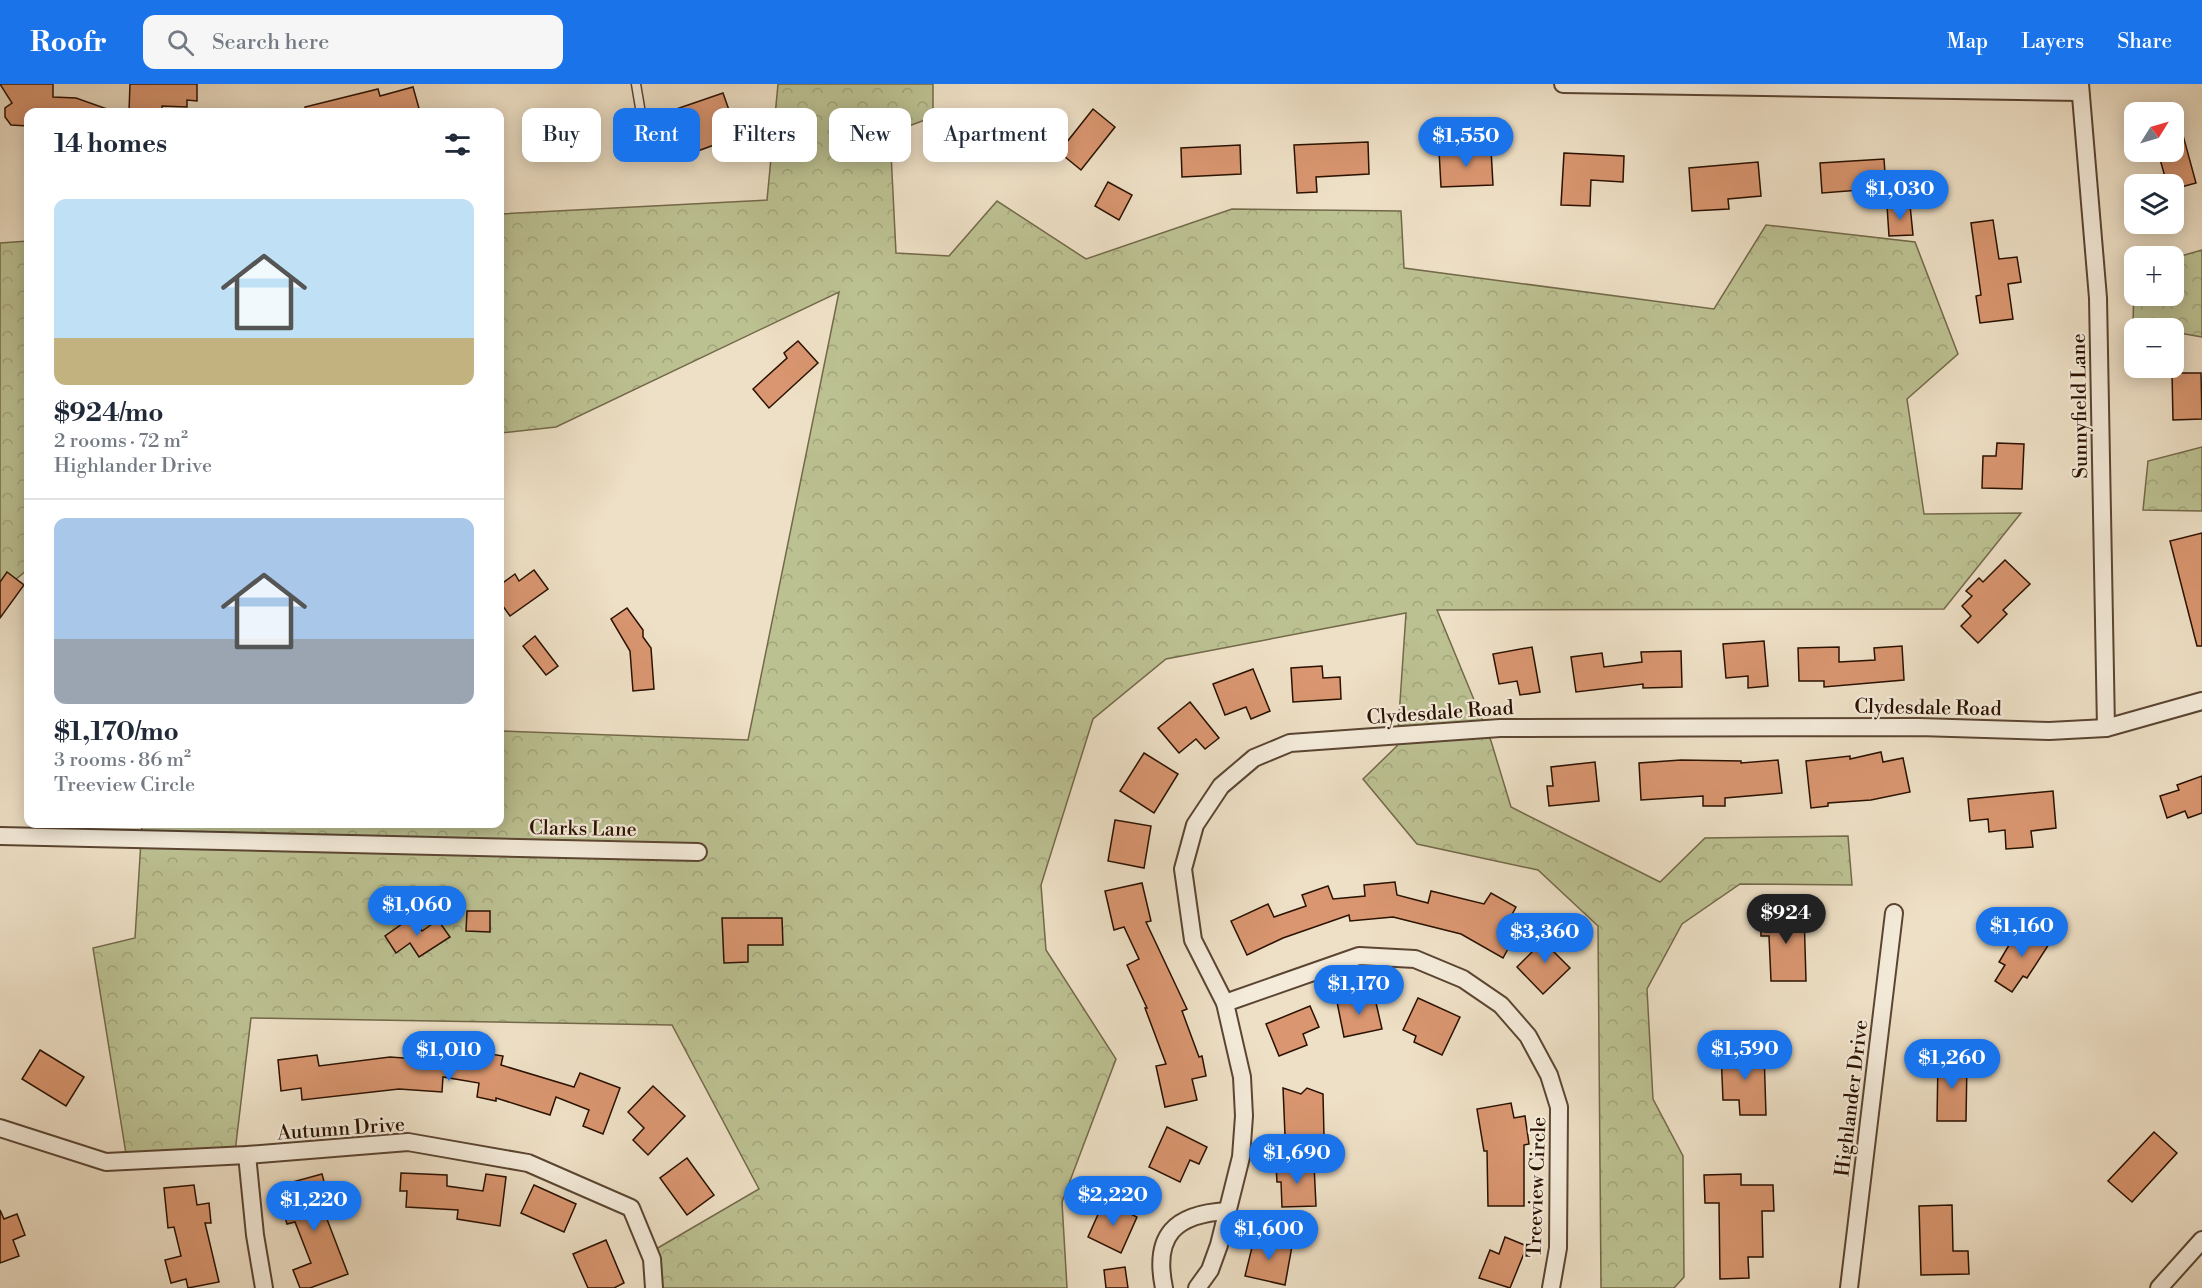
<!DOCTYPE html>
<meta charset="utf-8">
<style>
body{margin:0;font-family:"Libre Bodoni",serif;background:#f6f6f7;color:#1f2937;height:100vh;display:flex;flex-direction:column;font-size:22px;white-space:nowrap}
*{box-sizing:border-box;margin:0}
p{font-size:20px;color:#747a83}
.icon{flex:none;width:33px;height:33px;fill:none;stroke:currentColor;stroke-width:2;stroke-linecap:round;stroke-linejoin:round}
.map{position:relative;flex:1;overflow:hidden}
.drawer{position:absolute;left:24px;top:24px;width:480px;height:720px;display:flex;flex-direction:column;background:#fff;border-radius:12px;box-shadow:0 3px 15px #0003}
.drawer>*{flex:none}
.hud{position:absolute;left:522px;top:24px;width:570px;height:54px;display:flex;gap:12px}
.needle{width:39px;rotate:53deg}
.fabs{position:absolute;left:2124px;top:18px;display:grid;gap:12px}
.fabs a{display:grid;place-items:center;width:60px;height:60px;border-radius:12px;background:#fff;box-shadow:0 3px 15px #0003;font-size:30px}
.price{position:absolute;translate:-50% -51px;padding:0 14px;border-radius:21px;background:#1a73e8;color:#fff;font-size:20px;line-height:39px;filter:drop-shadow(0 2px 3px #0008)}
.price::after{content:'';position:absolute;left:50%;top:36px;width:18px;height:14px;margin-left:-9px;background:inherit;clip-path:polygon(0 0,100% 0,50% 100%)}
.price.current{background:#222;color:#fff}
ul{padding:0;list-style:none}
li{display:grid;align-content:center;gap:12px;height:318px;padding:0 30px}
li+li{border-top:2px solid #e0e1e3}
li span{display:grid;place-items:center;height:186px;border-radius:12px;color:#555}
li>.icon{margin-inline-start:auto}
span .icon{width:108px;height:108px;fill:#fffc;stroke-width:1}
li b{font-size:26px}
h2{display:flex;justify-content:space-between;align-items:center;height:72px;padding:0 30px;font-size:26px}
.chip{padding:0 21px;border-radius:12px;background:#fff;box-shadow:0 3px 15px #0003;font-size:21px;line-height:54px}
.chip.current{background:#1a73e8;color:#fff}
header{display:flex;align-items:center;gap:36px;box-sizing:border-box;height:84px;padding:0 30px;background:#1a73e8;color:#fff}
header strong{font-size:28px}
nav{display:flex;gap:33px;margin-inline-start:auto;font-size:21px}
.search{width:420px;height:54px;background:#f6f6f7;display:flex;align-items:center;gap:15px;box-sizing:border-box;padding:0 21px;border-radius:12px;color:#747a83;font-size:22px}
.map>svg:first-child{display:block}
.forest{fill:url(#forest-crowns);stroke:#736949;stroke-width:1.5}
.building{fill:#d99670;stroke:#2a1100;stroke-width:1.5}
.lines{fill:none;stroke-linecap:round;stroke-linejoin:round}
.lane-casing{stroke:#5b4532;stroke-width:11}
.street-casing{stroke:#5b4532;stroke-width:20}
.lane{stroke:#f4ebda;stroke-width:8}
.street{stroke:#f4ebda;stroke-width:16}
.labels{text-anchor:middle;stroke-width:4.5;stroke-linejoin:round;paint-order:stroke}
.street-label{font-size:20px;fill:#2a1100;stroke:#f4ebda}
</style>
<header>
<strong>Roofr</strong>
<div class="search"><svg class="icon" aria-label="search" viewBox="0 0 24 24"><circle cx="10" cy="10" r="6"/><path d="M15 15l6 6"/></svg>Search here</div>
<nav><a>Map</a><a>Layers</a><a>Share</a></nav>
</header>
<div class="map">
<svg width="2202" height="1204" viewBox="0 0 2202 1204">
<defs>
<pattern id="forest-crowns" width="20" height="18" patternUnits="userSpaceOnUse" patternTransform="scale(1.5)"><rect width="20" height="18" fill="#bcc192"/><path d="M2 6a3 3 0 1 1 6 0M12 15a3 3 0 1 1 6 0" fill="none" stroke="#a2a57c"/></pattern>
</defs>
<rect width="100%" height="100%" fill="#eee0c6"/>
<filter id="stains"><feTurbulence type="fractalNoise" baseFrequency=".00333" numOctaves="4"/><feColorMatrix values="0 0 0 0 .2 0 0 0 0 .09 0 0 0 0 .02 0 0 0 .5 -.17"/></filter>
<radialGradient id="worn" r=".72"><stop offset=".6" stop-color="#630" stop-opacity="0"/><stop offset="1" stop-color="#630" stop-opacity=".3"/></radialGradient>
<!-- forest -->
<g class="forest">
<polygon points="778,0 933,0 933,33 890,49 896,169 949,172 997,117 1086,175 1232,125 1401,127 1404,184 1714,225 1766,141 1915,158 1958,270 1907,315 1924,430 2021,429 1944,525 1437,526 1491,657 1511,723 1660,798 1705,754 1848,752 1852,801 1740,800 1682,840 1647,905 1653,1015 1683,1072 1684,1193 1674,1204 1601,1204 1598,842 1538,786 1417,760 1363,695 1397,662 1406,529 1166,575 1093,635 1041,801 1046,866 1116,975 1062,1118 1067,1204 661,1204 656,1165 759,1105 672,941 251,934 235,1068 127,1076 93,864 135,854 142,740 500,740 500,647 748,656 839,208 556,343 500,349 500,130 767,116"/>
<polygon points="28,157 28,485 0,509 0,159"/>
<polygon points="2202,166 2202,253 2174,248 2174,244 2133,241 2134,200 2134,212 2174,212 2174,174"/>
<polygon points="2202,363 2202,427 2143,426 2148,377"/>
</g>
<!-- building -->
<g class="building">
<polygon points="0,0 53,0 53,13 76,14 110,26 110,28 28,28 28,42 11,41 5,33 5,24 12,19"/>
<polygon points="130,0 197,0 197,17 187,16 187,23 162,22 162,28 129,27"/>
<polygon points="413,3 420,28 306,28 305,23 378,5 380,12"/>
<polygon points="723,9 736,46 722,50 725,57 695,68 693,63 670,71 656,32"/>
<polygon points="1093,25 1115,43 1081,86 1059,68"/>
<polygon points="2178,33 2196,99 2174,105 2174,100 2167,100 2158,68 2174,68 2174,34"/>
<polygon points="1368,58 1369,90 1316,93 1317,108 1297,109 1294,61"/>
<polygon points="1240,61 1241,90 1182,93 1181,64"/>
<polygon points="1491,65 1493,101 1441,103 1439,67"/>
<polygon points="1564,69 1624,72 1623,98 1591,96 1590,122 1561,121"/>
<polygon points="1884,75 1886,104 1822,109 1820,79"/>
<polygon points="1758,78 1761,112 1728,115 1729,125 1692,127 1689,84"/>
<polygon points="1108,98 1132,111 1119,136 1095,122"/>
<polygon points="1910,121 1913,151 1889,152 1887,122"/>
<polygon points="1993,136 1999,175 2017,173 2021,198 2008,200 2013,235 1980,239 1976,212 1981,211 1971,139"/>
<polygon points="798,257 818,279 769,324 753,305 787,274 784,269"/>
<polygon points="2172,289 2201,289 2202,335 2173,336"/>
<polygon points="1997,359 2024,360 2022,405 1982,404 1983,372 1996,372"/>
<polygon points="2202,449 2202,562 2197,562 2170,457"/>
<polygon points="2005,476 2030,500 2003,526 2007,530 1978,559 1961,542 1971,532 1962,522 1972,512 1966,507 1979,494 1983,498"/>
<polygon points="534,486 548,505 510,532 500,518 500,501 515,490 519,497"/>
<polygon points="7,488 24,501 0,534 0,498"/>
<polygon points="627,524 643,546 643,553 651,564 654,605 633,607 630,567 611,535"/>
<polygon points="535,552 558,582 546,591 523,562"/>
<polygon points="1764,557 1768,602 1748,604 1748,592 1726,594 1723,560"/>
<polygon points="1902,562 1904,596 1824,603 1824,597 1799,597 1798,564 1839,563 1839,578 1875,576 1874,564"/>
<polygon points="1532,563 1540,608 1520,611 1517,597 1499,600 1493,570"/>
<polygon points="1681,567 1682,603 1643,604 1643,600 1576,608 1571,573 1602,569 1604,583 1642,578 1641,568"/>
<polygon points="1322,582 1323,594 1340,593 1341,615 1293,618 1291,584"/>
<polygon points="1253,585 1270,627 1251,635 1246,623 1225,631 1213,600"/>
<polygon points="1190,618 1219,654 1205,665 1196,655 1179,669 1158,644"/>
<polygon points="1881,668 1883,678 1903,674 1910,708 1871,716 1828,719 1828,722 1811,724 1806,677 1850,672 1850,675"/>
<polygon points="1144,669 1178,690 1154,729 1120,707"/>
<polygon points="1681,676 1741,677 1741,679 1778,676 1782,709 1725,714 1725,722 1703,722 1703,712 1641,716 1639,679"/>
<polygon points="1595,678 1599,717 1549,722 1547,702 1553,702 1551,683"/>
<polygon points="2202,692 2202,729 2188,734 2185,727 2167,734 2160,712 2179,706 2177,701"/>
<polygon points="2053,707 2056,744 2031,747 2033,763 2006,765 2005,746 1989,748 1988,735 1970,737 1968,715"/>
<polygon points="1115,736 1151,742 1144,784 1108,777"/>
<polygon points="1395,798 1397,811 1428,819 1431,807 1484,820 1491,809 1516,823 1509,836 1520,843 1503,874 1461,850 1393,833 1350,837 1349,831 1283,854 1247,871 1231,837 1268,820 1274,833 1306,822 1302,811 1328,802 1333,815 1365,812 1364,801"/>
<polygon points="1142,799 1151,837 1146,838 1187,925 1182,927 1199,973 1202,972 1206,992 1192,995 1197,1016 1165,1023 1156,982 1166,980 1145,924 1147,924 1127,881 1139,875 1124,843 1114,846 1105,807"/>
<polygon points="467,827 490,827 490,848 466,847"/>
<polygon points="1804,827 1806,897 1771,897 1769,852 1761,852 1760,829"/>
<polygon points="412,833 422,847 438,836 450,853 419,873 410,859 396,869 385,852"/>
<polygon points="722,834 782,834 783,861 748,861 748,878 724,879"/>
<polygon points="2029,842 2051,857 2027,894 2023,892 2012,908 1995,897 2005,881 1999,878 2012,856 2018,860"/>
<polygon points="1553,847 1563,857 1553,867 1570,884 1543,910 1517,883"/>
<polygon points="1374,910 1382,945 1344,953 1337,918"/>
<polygon points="1418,914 1460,933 1442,971 1414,958 1416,952 1403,946"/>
<polygon points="1310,922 1319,943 1303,950 1307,961 1279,972 1266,940"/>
<polygon points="461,965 503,972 501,981 574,1003 580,989 620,1004 603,1050 583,1042 589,1026 556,1013 550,1031 496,1014 496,1017 477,1013 479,999 443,993 442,1008 399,1005 302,1016 301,1004 281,1007 278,976 317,971 319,982 390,973 459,978"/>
<polygon points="40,966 84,993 66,1022 22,995"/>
<polygon points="1764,967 1766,1031 1740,1031 1739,1016 1723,1016 1721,968"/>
<polygon points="1938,975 1967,976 1966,1037 1937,1037"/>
<polygon points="653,1002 685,1032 648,1071 633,1056 644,1044 628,1028"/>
<polygon points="1283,1004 1301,1010 1307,1004 1323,1010 1324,1052 1285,1051"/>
<polygon points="1511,1019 1514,1034 1525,1032 1529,1060 1524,1061 1524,1122 1488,1122 1487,1067 1484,1067 1477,1025"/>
<polygon points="1167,1043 1207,1063 1199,1080 1190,1076 1180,1098 1149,1083"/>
<polygon points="2154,1048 2177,1069 2132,1118 2108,1097"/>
<polygon points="687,1074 714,1111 687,1131 660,1094"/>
<polygon points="1314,1080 1316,1122 1282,1123 1281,1098 1277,1098 1276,1082"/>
<polygon points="401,1089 447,1091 447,1102 483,1107 486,1090 506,1093 500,1142 457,1135 458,1126 406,1123 407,1107 400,1107"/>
<polygon points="322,1090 332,1128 325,1130 348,1190 310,1204 300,1204 293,1186 311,1179 295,1138 287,1140 281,1119 294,1116 289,1099"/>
<polygon points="1741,1090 1741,1101 1773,1101 1774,1127 1762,1127 1763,1173 1748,1173 1749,1194 1720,1195 1719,1119 1705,1119 1704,1091"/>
<polygon points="194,1101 197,1121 209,1119 211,1139 205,1139 219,1198 188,1204 186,1195 171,1199 165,1176 181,1172 174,1143 168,1144 164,1104"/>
<polygon points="534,1101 576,1120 564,1148 521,1129"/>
<polygon points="1104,1117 1137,1133 1121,1169 1088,1153"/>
<polygon points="1952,1121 1953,1167 1968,1167 1969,1190 1921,1191 1919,1122"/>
<polygon points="0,1126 4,1135 17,1130 25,1151 13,1156 19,1172 0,1179"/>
<polygon points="1255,1151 1292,1162 1285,1201 1245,1192"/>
<polygon points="1505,1153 1527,1162 1510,1204 1479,1194 1490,1166 1499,1170"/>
<polygon points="606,1156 624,1199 614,1204 588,1204 573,1170"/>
<polygon points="1125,1183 1128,1204 1106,1204 1104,1186"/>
</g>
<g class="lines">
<defs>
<polyline id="lane" points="636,0 644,47"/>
<g id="street">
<polyline points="1563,0 2080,8"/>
<polyline points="2080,0 2098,214 2106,644"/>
<polyline points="0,752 698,768"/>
<polyline points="1225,919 1359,872 1415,875 1463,895 1501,921 1528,952 1549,991 1559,1023 1558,1164 1551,1204"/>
<polyline points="0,1044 106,1078 247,1071 408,1058 528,1079 631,1124 652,1175 654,1204"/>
<polyline points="247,1071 255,1151 264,1204"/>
<path d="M1164,1204C1153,1151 1175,1130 1227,1127"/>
<polyline points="1197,1204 1210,1186 1219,1161 1241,1073 1244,1032 1242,993 1225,919 1193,856 1183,785 1195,741 1221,702 1254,674 1290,659 1500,644 1919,643 2049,647 2106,644 2202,617"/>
<polyline points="1849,1204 1894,829"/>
<polyline points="2159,1204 2202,1156"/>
</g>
</defs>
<!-- lane casing -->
<use href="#lane" class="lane-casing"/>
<!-- street casing -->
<use href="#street" class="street-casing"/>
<!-- lane -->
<use href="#lane" class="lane"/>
<!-- street -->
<use href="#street" class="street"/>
</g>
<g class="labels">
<!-- street labels -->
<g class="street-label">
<text transform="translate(2079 322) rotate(-91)" y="7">Sunnyfield Lane</text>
<text transform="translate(1928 623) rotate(1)" y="7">Clydesdale Road</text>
<text transform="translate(1440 628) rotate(-4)" y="7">Clydesdale Road</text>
<text transform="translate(583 744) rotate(1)" y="7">Clarks Lane</text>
<text transform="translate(1851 1014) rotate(-83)" y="7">Highlander Drive</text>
<text transform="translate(341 1044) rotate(-4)" y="7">Autumn Drive</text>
<text transform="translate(1536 1103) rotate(-88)" y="7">Treeview Circle</text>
</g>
</g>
<rect width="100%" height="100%" filter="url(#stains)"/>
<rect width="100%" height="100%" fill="url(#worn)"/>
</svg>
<div class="fabs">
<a><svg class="needle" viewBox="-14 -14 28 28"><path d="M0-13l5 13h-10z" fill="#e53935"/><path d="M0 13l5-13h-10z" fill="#747a83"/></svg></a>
<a><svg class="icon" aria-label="layers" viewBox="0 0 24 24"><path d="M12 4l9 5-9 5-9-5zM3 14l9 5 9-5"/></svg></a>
<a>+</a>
<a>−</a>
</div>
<b class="price" style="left:1466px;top:84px">$1,550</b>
<b class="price" style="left:1900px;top:137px">$1,030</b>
<b class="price" style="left:417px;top:853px">$1,060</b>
<b class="price current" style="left:1786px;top:861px">$924</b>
<b class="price" style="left:2022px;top:874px">$1,160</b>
<b class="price" style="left:1545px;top:880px">$3,360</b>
<b class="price" style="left:1359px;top:932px">$1,170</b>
<b class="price" style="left:1745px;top:997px">$1,590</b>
<b class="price" style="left:449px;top:998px">$1,010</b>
<b class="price" style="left:1952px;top:1006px">$1,260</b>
<b class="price" style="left:1297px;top:1101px">$1,690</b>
<b class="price" style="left:1113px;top:1143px">$2,220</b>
<b class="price" style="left:314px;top:1148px">$1,220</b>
<b class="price" style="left:1269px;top:1177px">$1,600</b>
<div class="hud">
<a class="chip">Buy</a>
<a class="chip current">Rent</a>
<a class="chip">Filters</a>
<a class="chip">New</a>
<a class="chip">Apartment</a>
</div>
<section class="drawer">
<h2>14 homes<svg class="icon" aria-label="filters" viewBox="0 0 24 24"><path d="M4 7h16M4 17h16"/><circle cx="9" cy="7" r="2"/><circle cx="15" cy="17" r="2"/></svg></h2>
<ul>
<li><span style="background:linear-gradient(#bfe0f5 75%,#c2b280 0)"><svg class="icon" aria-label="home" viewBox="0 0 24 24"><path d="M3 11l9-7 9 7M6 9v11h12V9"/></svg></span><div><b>$924/mo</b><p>2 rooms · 72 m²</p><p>Highlander Drive</p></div></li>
<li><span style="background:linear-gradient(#a9c7e8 65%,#9aa5b1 0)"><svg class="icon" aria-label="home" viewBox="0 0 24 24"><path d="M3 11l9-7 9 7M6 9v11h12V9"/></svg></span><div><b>$1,170/mo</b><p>3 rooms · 86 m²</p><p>Treeview Circle</p></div></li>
</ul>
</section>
</div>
